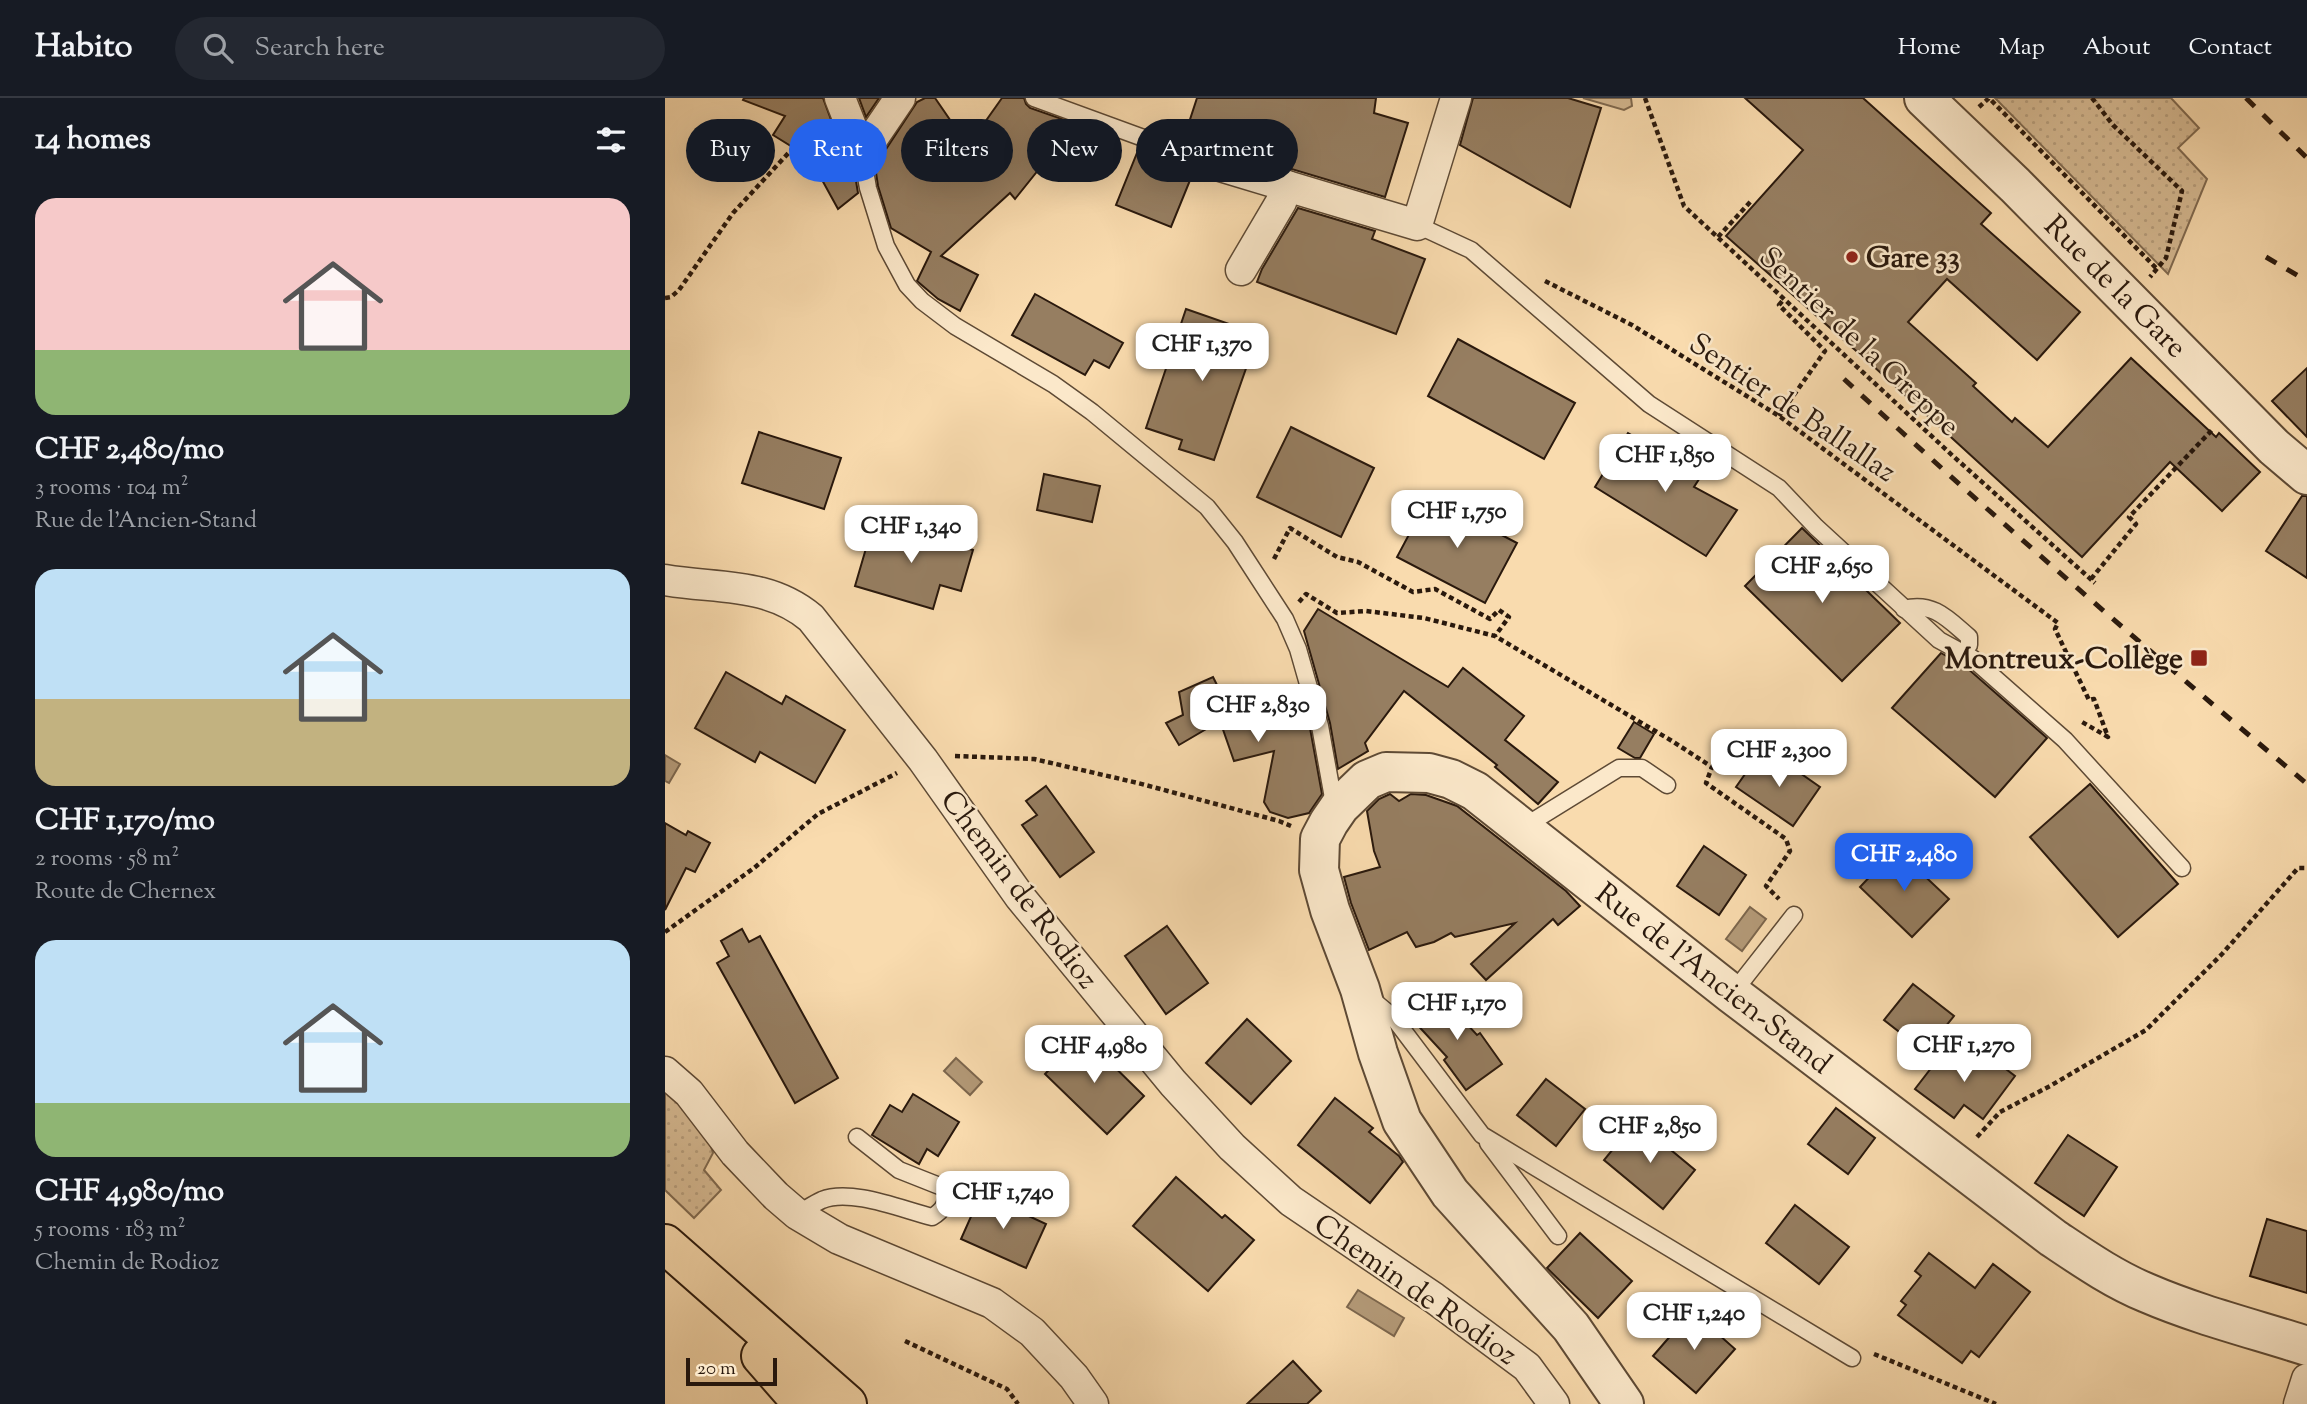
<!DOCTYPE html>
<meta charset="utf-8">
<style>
body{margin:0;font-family:"Sorts Mill Goudy",serif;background:#242831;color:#f1f3f6;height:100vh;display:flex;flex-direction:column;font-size:26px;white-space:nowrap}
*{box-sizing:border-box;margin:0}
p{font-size:23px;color:#9ea1a6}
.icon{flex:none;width:38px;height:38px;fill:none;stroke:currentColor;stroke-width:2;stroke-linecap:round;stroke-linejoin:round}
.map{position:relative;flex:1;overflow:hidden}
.drawer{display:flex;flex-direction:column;background:#171b24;width:665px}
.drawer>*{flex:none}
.guide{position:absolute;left:21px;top:21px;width:665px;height:63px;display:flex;gap:14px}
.scale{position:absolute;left:21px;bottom:18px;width:91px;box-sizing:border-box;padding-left:7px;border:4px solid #2a190d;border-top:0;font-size:19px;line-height:24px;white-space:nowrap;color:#2a190d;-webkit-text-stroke:5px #fbe8ca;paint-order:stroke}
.price{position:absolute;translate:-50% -60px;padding:0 16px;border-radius:14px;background:#fff;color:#222;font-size:23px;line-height:46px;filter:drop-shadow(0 2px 4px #0008)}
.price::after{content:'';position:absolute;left:50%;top:42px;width:21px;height:16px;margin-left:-10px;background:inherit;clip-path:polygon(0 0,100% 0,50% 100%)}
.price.selected{background:#2563eb;color:#fff}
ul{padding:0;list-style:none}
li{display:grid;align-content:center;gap:14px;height:371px;padding:0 35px}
li span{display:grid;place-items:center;height:217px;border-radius:21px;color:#555}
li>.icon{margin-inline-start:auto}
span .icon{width:126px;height:126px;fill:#fffc;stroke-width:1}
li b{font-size:30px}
h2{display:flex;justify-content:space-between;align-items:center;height:84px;padding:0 35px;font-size:30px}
.chip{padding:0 24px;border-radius:32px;background:#171b24;box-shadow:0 7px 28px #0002;font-size:24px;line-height:63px}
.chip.selected{background:#2563eb;color:#fff}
header{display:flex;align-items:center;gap:42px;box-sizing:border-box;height:98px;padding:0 35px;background:#171b24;border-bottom:2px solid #363941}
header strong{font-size:33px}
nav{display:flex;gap:38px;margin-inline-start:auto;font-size:24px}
.search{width:490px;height:63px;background:#242831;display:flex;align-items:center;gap:18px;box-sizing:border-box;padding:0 24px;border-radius:38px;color:#9ea1a6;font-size:26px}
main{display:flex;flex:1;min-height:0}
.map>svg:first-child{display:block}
.grass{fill:url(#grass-dots);stroke:#806a50;stroke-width:2}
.pitch{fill:#d6ba93;stroke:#806a50;stroke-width:2}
.water{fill:#b39977;stroke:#7c664d;stroke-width:2}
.building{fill:#967e61;stroke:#2a190d;stroke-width:2}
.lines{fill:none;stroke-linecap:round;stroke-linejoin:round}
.service-casing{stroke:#5e4a35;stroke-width:19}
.minor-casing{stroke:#5e4a35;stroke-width:33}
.tertiary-casing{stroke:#5e4a35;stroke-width:42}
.motorway-casing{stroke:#2a190d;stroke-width:42}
.path{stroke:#2a190d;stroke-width:4.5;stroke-dasharray:5 3.5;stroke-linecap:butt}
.service{stroke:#fbe8ca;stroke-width:16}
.minor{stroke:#fbe8ca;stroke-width:30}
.tertiary{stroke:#fbe8ca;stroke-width:38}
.motorway{stroke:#f9dbae;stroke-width:38}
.rail{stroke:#2a190d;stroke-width:5;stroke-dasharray:12 12;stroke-linecap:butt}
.poi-dot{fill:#8f2418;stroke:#fbe8ca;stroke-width:2.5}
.labels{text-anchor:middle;stroke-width:5;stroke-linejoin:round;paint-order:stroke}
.poi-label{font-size:30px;font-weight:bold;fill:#2a190d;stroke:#fbe8ca;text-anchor:start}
.street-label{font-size:30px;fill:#2a190d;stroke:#fbe8ca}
</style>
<header>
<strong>Habito</strong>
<div class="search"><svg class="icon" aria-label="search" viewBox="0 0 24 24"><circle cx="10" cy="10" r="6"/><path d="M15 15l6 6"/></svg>Search here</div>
<nav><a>Home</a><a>Map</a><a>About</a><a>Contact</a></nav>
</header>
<main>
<section class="drawer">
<h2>14 homes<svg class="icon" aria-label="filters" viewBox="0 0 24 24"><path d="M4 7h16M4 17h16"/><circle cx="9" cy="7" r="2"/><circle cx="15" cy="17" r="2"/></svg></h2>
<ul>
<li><span style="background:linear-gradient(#f6c9c9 70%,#8fb573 0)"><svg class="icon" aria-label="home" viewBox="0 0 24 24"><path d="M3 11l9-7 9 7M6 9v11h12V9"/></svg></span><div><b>CHF 2,480/mo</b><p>3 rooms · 104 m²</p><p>Rue de l'Ancien-Stand</p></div></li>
<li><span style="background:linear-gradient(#bfe0f5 60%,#c2b280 0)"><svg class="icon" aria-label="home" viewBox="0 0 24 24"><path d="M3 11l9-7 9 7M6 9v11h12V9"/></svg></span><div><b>CHF 1,170/mo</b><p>2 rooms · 58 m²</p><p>Route de Chernex</p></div></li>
<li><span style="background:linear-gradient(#bfe0f5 75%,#8fb573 0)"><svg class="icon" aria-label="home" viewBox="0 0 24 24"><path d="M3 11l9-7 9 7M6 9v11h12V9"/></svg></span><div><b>CHF 4,980/mo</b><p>5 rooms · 183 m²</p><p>Chemin de Rodioz</p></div></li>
</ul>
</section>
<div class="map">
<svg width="1642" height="1306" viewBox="0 0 1642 1306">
<defs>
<pattern id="grass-dots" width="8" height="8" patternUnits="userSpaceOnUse" patternTransform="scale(1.75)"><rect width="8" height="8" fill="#d6ba93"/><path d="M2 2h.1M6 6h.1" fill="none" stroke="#b89f7e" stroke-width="1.8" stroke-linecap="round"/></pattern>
</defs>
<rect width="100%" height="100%" fill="#f9dbae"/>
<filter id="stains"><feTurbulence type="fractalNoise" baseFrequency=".00286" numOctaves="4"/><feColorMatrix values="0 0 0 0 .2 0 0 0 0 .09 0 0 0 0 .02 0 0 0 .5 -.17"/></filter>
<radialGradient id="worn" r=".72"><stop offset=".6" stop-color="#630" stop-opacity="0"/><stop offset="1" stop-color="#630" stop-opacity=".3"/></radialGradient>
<!-- grass -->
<g class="grass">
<polygon points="1330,0 1506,0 1534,30 1513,50 1542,81 1503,176"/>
<polygon points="0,990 42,1036 48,1055 39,1072 56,1092 29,1120 0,1092"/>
</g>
<!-- pitch -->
<polygon class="pitch" points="918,0 966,0 967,8 959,12"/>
<!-- water -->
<g class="water">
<polygon points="0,657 15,666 4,685 0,683"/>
<polygon points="1085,809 1101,821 1077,853 1061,841"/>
<polygon points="291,960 317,984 305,997 279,973"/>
<polygon points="693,1192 739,1220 729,1238 682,1209"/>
</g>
<!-- building -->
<g class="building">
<polygon points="79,0 158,0 181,62 189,71 193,95 173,111 145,60 108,37 120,18 78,2"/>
<polygon points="194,0 214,0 201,19"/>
<polygon points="260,0 270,0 303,48 337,0 359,0 361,6 365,10 397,21 374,71 350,101 345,95 276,158 313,177 295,213 273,201 252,183 266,154 226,130 213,88 210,68 252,4"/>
<polygon points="532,0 711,0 709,15 743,25 720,99 560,51 552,51 546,54 518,43"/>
<polygon points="808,0 903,0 936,10 905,109 795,47"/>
<polygon points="1080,0 1198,0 1326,115 1316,126 1415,214 1372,262 1282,181 1243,224 1311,285 1308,288 1347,324 1350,320 1383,349 1466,260 1551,339 1554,335 1595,374 1557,413 1505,364 1417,459 1206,266 1061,138 1138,52"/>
<polygon points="474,50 530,70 506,129 451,107"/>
<polygon points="633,110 710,133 707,141 760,161 731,236 592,184 597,171"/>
<polygon points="370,196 458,245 444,270 429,262 420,277 347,237"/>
<polygon points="521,211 593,236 549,362 514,351 517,342 481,330"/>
<polygon points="793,241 910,305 879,361 763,298"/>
<polygon points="1642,270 1642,339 1607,303"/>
<polygon points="626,329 709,370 676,439 592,399"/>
<polygon points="94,334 176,360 159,411 77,385"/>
<polygon points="963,335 1036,378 1029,389 1072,412 1041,458 930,389"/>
<polygon points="379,376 435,388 427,424 372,412"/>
<polygon points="1637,398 1642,398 1642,480 1601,453"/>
<polygon points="764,399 852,445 820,505 732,459"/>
<polygon points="209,423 308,452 296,493 275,487 268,511 190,488"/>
<polygon points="1137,430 1235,525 1177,583 1080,488"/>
<polygon points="653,511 783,589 798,570 859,618 840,642 893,684 873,706 830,669 832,667 739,593 700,645 703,653 673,671 665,625 639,533"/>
<polygon points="1276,555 1301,569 1382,640 1330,699 1227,610"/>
<polygon points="61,574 117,606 121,598 180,632 150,685 95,654 90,664 30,630"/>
<polygon points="548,579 563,609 579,602 586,609 595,622 638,607 645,630 657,696 644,715 623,720 605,714 599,704 609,653 569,663 555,623 514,647 501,625 518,617 514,594"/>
<polygon points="969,624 989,636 975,660 970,660 953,650"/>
<polygon points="1092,659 1108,671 1115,661 1155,689 1128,728 1071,689"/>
<polygon points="1425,686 1513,786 1453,839 1365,739"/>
<polygon points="381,688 429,754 395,779 357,727 372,717 361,703"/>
<polygon points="725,696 734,703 746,696 761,697 792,708 901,793 915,808 893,827 888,821 821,882 806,866 850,825 790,839 786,835 769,844 751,849 742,834 704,852 686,805 679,779 715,769 709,753 702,713 714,701"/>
<polygon points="0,725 21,737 23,733 45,745 30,774 21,770 0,812"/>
<polygon points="1039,748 1081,777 1054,817 1012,788"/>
<polygon points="1231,751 1284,801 1247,839 1195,789"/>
<polygon points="502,828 543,885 501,916 460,858"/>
<polygon points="77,831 84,844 95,838 173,980 130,1005 52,865 64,858 56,843"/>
<polygon points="1248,886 1289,918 1260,954 1219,922"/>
<polygon points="774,896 812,937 815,935 837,966 801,992 779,962 782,959 747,921"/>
<polygon points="582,921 626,963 586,1006 541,965"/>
<polygon points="417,937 479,998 442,1036 380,976"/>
<polygon points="1284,947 1316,970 1325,959 1350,978 1318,1021 1299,1007 1289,1020 1250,991"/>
<polygon points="881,981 920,1011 891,1048 852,1017"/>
<polygon points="248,996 294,1024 273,1058 262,1051 254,1066 207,1037 225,1007 237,1014"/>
<polygon points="670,1000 708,1030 704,1034 734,1058 738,1064 705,1105 633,1047"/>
<polygon points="1171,1010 1210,1040 1183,1076 1143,1046"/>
<polygon points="971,1023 1030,1072 998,1111 939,1062"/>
<polygon points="1403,1037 1452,1069 1419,1118 1370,1085"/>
<polygon points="511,1079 557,1120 560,1117 589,1142 543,1193 468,1128"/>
<polygon points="316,1096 381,1126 361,1170 296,1141"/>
<polygon points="1130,1107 1184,1149 1154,1186 1101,1145"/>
<polygon points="1602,1121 1642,1133 1642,1195 1585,1178"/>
<polygon points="915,1135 967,1183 933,1220 882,1170"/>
<polygon points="1264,1155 1310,1190 1328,1166 1365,1194 1314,1259 1306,1253 1297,1265 1233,1217 1241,1207 1236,1203 1256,1178 1250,1173"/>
<polygon points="1027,1213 1070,1251 1031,1295 988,1258"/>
<polygon points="628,1263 656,1293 642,1306 582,1306"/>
</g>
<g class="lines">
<defs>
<g id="service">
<polyline points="369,0 555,68"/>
<polyline points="197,56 203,90 221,148 242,187 257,203 290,228 388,286 427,314 542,409 570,444 620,521 633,551 655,628 668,700 675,708"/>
<polyline points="752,127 806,152 984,306 1114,390 1151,429 1274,542 1307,560 1400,642 1517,770"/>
<path d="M1239,511C1268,503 1284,522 1304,539V547"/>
<polyline points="857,730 954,670 977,670 1002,687"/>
<polyline points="1067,896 1129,817"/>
<polyline points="705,900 728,919 817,1037 1187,1260"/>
<polyline points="823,1045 893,1138"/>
<path d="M132,1116C140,1112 148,1106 157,1102C186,1090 238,1112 267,1119C279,1112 282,1105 282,1091L234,1072L192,1039"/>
</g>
<g id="minor">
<polyline points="175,0 197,56"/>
<polyline points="197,56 235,0"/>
<polyline points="555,68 752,127 791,0"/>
<polyline points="576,172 616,104 622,88"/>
<path d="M0,482C52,491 103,484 146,520L258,662L355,799L508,985L567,1049L626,1103L769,1200L862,1269L889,1306"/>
<polyline points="0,974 24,995 70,1055 111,1098 132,1116 174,1141 327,1205 367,1234 409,1279 428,1306"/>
<polyline points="1634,1306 1642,1281"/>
</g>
<g id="tertiary">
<polyline points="1259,0 1350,87 1609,349 1642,377"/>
<path d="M959,1306L906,1229L785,1095L737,1023L713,955L695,891L665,812L654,772L655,741L664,724L675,708L702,682L721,674L764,675L786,681L810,693L1067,896L1388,1140C1418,1160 1448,1181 1482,1195C1533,1217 1589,1231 1642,1248"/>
</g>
<g id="motorway">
<polyline points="0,1146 182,1306"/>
<polyline points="96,1258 138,1306"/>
</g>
</defs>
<!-- service casing -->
<use href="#service" class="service-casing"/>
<!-- minor casing -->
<use href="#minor" class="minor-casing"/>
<!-- tertiary casing -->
<use href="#tertiary" class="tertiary-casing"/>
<!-- motorway casing -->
<use href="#motorway" class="motorway-casing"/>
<!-- path -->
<g class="path">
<polyline points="980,0 1019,108 1288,358 1430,485"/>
<polyline points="1427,0 1448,27 1517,93 1501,160 1485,179"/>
<polyline points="1314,9 1324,0 1492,171"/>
<polyline points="1053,139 1087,102"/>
<polyline points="880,183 967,227 1114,318 1393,525 1390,531 1424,602 1429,601 1443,639 1417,624"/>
<polyline points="0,200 6,199 14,192 68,115 154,22"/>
<polyline points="1114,318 1160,253 1114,207 1119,201"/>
<polyline points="609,461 625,430 672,459 693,464 748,494 770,491 825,521 834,512 844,519 830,538"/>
<polyline points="1426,481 1471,426 1464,419 1547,332"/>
<polyline points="634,504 641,496 672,515 701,513 759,520 830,538 1007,643 1047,669 1041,685 1121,741 1125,753 1101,788 1114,801"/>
<polyline points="290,658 369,661 473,685 614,723 626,728"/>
<polyline points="0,834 89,770 153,716 232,675"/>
<polyline points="1312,1039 1335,1014 1385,988 1481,932 1557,856 1633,770 1642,770"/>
<polyline points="240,1243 342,1291 353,1306"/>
<polyline points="1209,1256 1331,1306"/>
</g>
<!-- service -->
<use href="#service" class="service"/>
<!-- minor -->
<use href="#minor" class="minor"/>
<!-- tertiary -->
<use href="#tertiary" class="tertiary"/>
<!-- motorway -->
<use href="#motorway" class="motorway"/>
<!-- rail -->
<g class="rail">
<polyline points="1581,0 1642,60"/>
<polyline points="1601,159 1642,183"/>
<path d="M1179,281C1330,421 1485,554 1642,686"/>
</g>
</g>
<!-- markers -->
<g class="poi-dot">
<circle cx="1187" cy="159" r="7"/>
<rect x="1525" y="551" width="18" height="18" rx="3.5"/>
</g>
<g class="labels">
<!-- poi labels -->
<g class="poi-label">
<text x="1201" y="169">Gare 33</text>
<text x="1518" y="570" text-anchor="end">Montreux-Collège</text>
</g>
<!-- street labels -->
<g class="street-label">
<text transform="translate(1451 188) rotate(45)" y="10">Rue de la Gare</text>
<text transform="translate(1195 243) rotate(43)" y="10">Sentier de la Greppe</text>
<text transform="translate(1128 309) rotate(34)" y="10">Sentier de Ballallaz</text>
<text transform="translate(355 791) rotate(53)" y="10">Chemin de Rodioz</text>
<text transform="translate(1049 880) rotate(38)" y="10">Rue de l'Ancien-Stand</text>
<text transform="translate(751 1191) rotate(35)" y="10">Chemin de Rodioz</text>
</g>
</g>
<rect width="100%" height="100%" filter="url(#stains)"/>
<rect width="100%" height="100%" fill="url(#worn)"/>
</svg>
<div class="scale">20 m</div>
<b class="price" style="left:537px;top:285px">CHF 1,370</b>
<b class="price" style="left:1000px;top:396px">CHF 1,850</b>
<b class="price" style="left:792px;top:452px">CHF 1,750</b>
<b class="price" style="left:246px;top:467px">CHF 1,340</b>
<b class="price" style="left:1157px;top:507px">CHF 2,650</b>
<b class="price" style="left:593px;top:646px">CHF 2,830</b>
<b class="price" style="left:1114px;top:691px">CHF 2,300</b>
<b class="price selected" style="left:1239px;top:795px">CHF 2,480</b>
<b class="price" style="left:792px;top:944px">CHF 1,170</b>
<b class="price" style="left:1299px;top:986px">CHF 1,270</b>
<b class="price" style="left:429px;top:987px">CHF 4,980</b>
<b class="price" style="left:985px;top:1067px">CHF 2,850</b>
<b class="price" style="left:338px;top:1133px">CHF 1,740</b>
<b class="price" style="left:1029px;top:1254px">CHF 1,240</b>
<div class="guide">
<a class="chip">Buy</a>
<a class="chip selected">Rent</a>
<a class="chip">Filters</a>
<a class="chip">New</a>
<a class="chip">Apartment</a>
</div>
</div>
</main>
